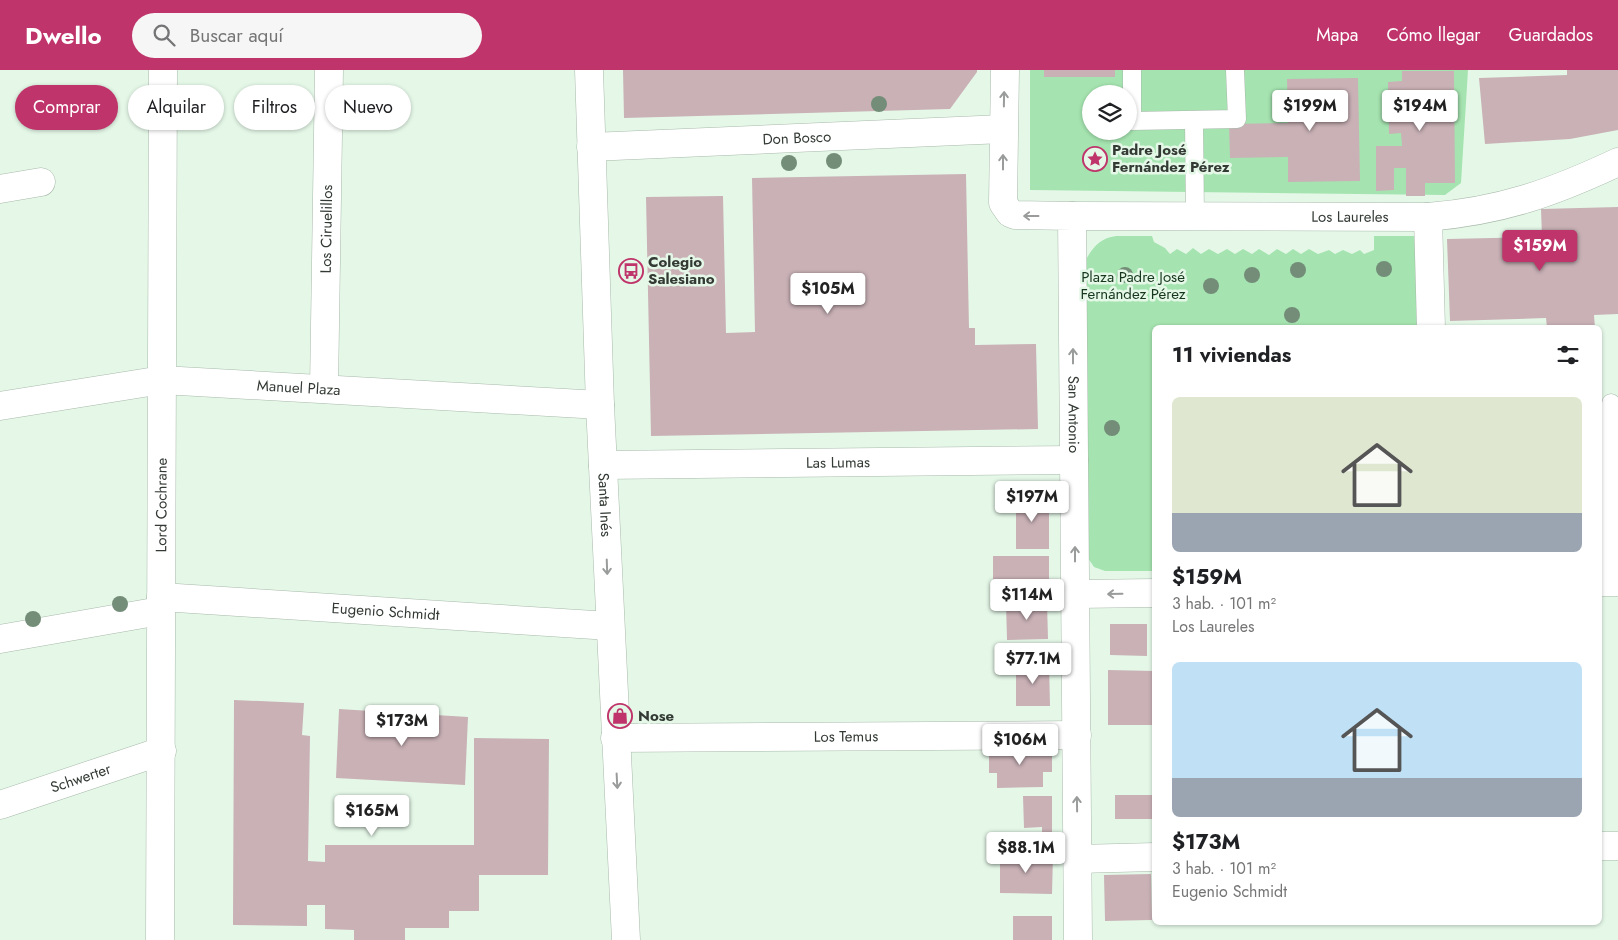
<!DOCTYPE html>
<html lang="es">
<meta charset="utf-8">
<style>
body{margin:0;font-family:Jost,sans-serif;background:#f6f6f6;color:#202124;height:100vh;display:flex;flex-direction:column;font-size:19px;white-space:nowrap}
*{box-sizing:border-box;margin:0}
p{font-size:16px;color:#757577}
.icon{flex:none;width:28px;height:28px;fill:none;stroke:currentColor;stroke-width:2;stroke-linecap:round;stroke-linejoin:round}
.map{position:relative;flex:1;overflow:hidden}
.details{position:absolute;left:1152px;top:255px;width:450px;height:600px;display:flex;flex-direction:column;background:#fff;border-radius:8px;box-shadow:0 1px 4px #0004}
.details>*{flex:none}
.guide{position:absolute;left:15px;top:15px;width:475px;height:45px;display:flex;gap:10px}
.buttons{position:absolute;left:1082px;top:15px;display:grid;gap:10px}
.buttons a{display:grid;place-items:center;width:55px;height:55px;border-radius:50%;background:#fff;box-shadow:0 1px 4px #0004;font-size:25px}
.price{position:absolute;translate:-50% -42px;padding:0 11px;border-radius:5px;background:#fff;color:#222;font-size:16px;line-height:32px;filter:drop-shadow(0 1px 2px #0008)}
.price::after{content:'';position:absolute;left:50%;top:30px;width:15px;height:11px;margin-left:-8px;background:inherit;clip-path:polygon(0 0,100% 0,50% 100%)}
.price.selected{background:#bf346a;color:#fff}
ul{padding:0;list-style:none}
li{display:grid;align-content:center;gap:10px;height:265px;padding:0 20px}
li span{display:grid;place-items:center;height:155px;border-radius:8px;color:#555}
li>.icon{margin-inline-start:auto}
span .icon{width:90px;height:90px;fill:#fffc;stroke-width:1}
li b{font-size:21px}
h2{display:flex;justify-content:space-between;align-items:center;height:60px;padding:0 20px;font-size:21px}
.pill{padding:0 18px;border-radius:22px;background:#fff;box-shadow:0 1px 4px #0004;font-size:18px;line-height:45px}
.pill.selected{background:#bf346a;color:#fff}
header{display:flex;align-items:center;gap:30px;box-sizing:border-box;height:70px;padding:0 25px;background:#bf346a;color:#fff}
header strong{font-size:24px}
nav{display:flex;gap:28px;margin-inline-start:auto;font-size:18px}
.search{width:350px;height:45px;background:#f6f6f6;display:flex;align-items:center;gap:12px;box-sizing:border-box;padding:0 18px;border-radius:28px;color:#757577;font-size:19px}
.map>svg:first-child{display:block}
.green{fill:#a5e4b0;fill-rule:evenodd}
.building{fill:#c9b1b6}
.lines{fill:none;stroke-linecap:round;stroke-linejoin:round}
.service-casing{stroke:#a8b9aa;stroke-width:19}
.minor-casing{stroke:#a8b9aa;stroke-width:29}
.secondary-casing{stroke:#a8b9aa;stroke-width:29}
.service{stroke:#fff;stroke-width:18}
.minor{stroke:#fff;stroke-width:28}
.secondary{stroke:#fff;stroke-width:28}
.tree{fill:#738d78}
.oneway{stroke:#999c9a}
.labels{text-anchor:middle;stroke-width:5;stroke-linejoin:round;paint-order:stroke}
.street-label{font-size:15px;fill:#333a34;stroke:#e5f8e8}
.poi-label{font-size:15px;font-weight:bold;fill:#333a34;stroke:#e5f8e8;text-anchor:start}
.park-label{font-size:15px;fill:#16361d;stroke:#e5f8e8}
</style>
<header>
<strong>Dwello</strong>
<div class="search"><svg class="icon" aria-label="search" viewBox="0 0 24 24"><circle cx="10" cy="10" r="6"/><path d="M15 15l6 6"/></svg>Buscar aquí</div>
<nav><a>Mapa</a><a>Cómo llegar</a><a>Guardados</a></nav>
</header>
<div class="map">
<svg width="1618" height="870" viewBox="0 0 1618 870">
<rect width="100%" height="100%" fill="#e5f8e8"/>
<!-- green -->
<g class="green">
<path d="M1030,0H1468L1461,113L1445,125L1030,120ZM1091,24H1129V61H1091Z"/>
<path d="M1116,166H1152L1154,172L1165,178L1170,184L1177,179L1186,184L1193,178L1201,184L1209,179L1218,184L1227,179L1235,184L1243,179L1252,184L1259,179L1269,185L1277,179L1286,184L1293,179L1301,184L1309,179L1318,184L1329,180L1335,184L1343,180L1352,184L1360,180L1364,184L1374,180V166H1422L1423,257L1155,258V501H1105L1094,497L1088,488L1085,191C1093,177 1100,168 1116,166Z"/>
</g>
<!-- building -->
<g class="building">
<polygon points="623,0 977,0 977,2 950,39 624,48"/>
<rect x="1044" y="0" width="71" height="7"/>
<polygon points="1567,0 1618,0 1618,60 1570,69 1485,74 1479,8 1567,5"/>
<polygon points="1402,1 1454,1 1455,113 1425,113 1425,126 1406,126 1406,98 1394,98 1394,120 1376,121 1376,76 1402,76 1401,63 1389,64 1388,12 1402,11"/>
<polygon points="1358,8 1360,111 1288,112 1288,87 1230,88 1229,54 1288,53 1287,9"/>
<polygon points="966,104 969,258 975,258 975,275 1036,274 1038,359 651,366 646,127 723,126 726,263 755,262 752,108"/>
<polygon points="1618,137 1618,244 1594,245 1595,258 1547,258 1546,248 1450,251 1447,169 1542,167 1541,139"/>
<rect x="1016" y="427" width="33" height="52"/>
<rect x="993" y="486" width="56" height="36"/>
<polygon points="1047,532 1048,569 1007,570 1006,533"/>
<polygon points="1110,554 1147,554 1147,586 1110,585"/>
<polygon points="1016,593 1049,593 1050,636 1016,636"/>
<polygon points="1108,600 1155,601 1155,655 1108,655"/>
<polygon points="234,630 304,633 302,665 310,666 308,791 325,792 325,775 474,775 474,668 549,669 548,805 479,805 479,841 449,841 449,858 405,858 405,870 354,870 354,860 325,859 325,835 307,835 307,856 233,855"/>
<polygon points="339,639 468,647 465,715 336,708"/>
<polygon points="1052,676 1052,702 1043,702 1043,717 997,718 997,703 989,703 989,677"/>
<rect x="1115" y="725" width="40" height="24"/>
<polygon points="1023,726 1052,726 1052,768 1042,768 1042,757 1024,758"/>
<polygon points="1000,785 1053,785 1052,824 1000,823"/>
<polygon points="1151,804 1152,850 1105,851 1104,805"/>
<rect x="1013" y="846" width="39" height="24"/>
</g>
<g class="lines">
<defs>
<g id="service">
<polyline points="1132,0 1132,51 1237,49 1235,0"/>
<polyline points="1194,50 1195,147"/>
<polyline points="1610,512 1611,333"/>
</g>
<g id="minor">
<path id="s1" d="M591,77L1003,59"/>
<polyline points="0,119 41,112"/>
<path id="s2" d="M1072,146L1428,147C1501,141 1552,123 1618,92"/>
<polyline points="1428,147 1431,258"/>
<path id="s3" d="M324,319L329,0"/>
<path id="s4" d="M0,336L162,310L600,335"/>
<polyline points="1600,512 1618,512"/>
<polyline points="1075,524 1155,523"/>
<path id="s5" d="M161,527L610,556"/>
<polyline points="0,569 160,541"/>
<path id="s6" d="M615,668L1077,665"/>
<path id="s7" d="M0,735L162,681"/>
<polyline points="1600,776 1618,776"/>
<polyline points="1078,789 1155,787"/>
<path id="s8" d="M160,870L163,0"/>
</g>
<g id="secondary">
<path id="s9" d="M589,0L600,335L626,870"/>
<path id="s10" d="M1005,0L1003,133L1010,143L1015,145L1072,146L1078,870"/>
<path id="s11" d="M603,395L1074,390"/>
</g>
</defs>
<!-- service casing -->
<use href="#service" class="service-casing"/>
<!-- minor casing -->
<use href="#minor" class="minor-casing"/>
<!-- secondary casing -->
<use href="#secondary" class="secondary-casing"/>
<!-- service -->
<use href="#service" class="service"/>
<!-- minor -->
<use href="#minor" class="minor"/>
<!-- secondary -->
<use href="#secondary" class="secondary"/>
</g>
<!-- trees -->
<g class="tree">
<circle cx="879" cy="34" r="8"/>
<circle cx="834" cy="91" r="8"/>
<circle cx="789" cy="93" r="8"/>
<circle cx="1384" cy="199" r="8"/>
<circle cx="1298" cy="200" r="8"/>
<circle cx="1125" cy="205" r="8"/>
<circle cx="1252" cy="205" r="8"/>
<circle cx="1211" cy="216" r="8"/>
<circle cx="1292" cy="245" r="8"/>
<circle cx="1112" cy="358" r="8"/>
<circle cx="120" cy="534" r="8"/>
<circle cx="33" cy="549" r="8"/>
</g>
<!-- one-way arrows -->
<defs><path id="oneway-shaft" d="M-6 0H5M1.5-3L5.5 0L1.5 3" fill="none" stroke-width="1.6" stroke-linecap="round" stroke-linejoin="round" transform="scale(1.25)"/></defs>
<g class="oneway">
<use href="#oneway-shaft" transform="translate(1004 29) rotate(-89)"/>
<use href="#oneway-shaft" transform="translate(1003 92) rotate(-90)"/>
<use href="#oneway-shaft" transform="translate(1031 146) rotate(180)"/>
<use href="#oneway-shaft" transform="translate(1073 286) rotate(-90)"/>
<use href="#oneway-shaft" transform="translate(1075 484) rotate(-90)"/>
<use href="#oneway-shaft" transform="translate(607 497) rotate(88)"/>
<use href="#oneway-shaft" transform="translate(1115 524) rotate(179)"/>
<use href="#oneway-shaft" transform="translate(617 711) rotate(87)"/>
<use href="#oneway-shaft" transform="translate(1077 734) rotate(-91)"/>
</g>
<!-- icons -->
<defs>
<symbol id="sight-ring" viewBox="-11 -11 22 22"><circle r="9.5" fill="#e5f8e8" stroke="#bf346a" stroke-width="1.5"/><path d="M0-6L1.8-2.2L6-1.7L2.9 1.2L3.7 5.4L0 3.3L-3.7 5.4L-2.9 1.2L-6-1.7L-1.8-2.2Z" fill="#bf346a"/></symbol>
<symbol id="bus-ring" viewBox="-11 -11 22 22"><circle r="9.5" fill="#e5f8e8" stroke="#bf346a" stroke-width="1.5"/><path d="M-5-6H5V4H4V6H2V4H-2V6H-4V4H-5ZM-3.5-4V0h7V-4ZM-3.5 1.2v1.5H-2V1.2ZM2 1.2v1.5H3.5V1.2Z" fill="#bf346a"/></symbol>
<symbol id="shop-ring" viewBox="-11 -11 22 22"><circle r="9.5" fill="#e5f8e8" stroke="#bf346a" stroke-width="1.5"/><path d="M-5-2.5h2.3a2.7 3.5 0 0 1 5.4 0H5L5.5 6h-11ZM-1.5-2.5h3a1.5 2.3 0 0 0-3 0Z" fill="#bf346a"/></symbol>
</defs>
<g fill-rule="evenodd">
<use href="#sight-ring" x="1081" y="75" width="28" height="28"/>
<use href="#bus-ring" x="617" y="187" width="28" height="28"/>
<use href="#shop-ring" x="606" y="632" width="28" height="28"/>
</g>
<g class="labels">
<!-- street labels -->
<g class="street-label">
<text dy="5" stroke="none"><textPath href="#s1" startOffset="206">Don Bosco</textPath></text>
<text dy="5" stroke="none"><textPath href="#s2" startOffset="278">Los Laureles</textPath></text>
<text dy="5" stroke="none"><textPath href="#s3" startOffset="160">Los Ciruelillos</textPath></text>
<text dy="5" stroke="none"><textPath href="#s4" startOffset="301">Manuel Plaza</textPath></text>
<text dy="5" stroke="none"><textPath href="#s10" startOffset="406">San Antonio</textPath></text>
<text dy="5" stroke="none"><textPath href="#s11" startOffset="235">Las Lumas</textPath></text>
<text dy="5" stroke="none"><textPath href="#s8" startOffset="435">Lord Cochrane</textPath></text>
<text dy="5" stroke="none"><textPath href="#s9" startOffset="435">Santa Inés</textPath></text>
<text dy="5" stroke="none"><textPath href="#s5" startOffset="225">Eugenio Schmidt</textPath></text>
<text dy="5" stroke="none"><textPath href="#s6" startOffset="231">Los Temus</textPath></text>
<text dy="5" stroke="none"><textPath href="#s7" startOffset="85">Schwerter</textPath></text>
</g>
<!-- poi labels -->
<g class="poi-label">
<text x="1112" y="85">Padre José<tspan x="1112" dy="17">Fernández Pérez</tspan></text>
<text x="648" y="197">Colegio<tspan x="648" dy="17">Salesiano</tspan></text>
<text x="638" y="651">Nose</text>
</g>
<!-- park labels -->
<g class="park-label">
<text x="1133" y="212">Plaza Padre José<tspan x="1133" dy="17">Fernández Pérez</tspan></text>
</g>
</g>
</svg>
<div class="buttons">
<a><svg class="icon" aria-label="layers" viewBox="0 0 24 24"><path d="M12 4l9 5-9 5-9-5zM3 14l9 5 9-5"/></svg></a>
</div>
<b class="price" style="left:1310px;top:62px">$199M</b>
<b class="price" style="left:1420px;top:62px">$194M</b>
<b class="price selected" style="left:1540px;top:202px">$159M</b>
<b class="price" style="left:828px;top:245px">$105M</b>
<b class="price" style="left:1032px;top:453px">$197M</b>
<b class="price" style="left:1027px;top:551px">$114M</b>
<b class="price" style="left:1033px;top:615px">$77.1M</b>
<b class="price" style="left:402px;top:677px">$173M</b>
<b class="price" style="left:1020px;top:696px">$106M</b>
<b class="price" style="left:372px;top:767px">$165M</b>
<b class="price" style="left:1026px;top:804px">$88.1M</b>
<div class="guide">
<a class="pill selected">Comprar</a>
<a class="pill">Alquilar</a>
<a class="pill">Filtros</a>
<a class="pill">Nuevo</a>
</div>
<section class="details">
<h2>11 viviendas<svg class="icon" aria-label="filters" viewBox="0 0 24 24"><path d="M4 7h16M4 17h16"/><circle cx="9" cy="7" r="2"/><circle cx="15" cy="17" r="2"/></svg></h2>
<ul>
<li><span style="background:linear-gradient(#dfe7d0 75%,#9aa5b1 0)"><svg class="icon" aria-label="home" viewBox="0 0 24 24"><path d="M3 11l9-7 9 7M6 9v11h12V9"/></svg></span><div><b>$159M</b><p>3 hab. · 101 m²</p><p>Los Laureles</p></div></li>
<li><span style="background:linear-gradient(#bfe0f5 75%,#9aa5b1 0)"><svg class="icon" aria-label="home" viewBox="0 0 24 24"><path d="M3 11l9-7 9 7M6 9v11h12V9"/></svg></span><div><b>$173M</b><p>3 hab. · 101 m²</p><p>Eugenio Schmidt</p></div></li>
</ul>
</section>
</div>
